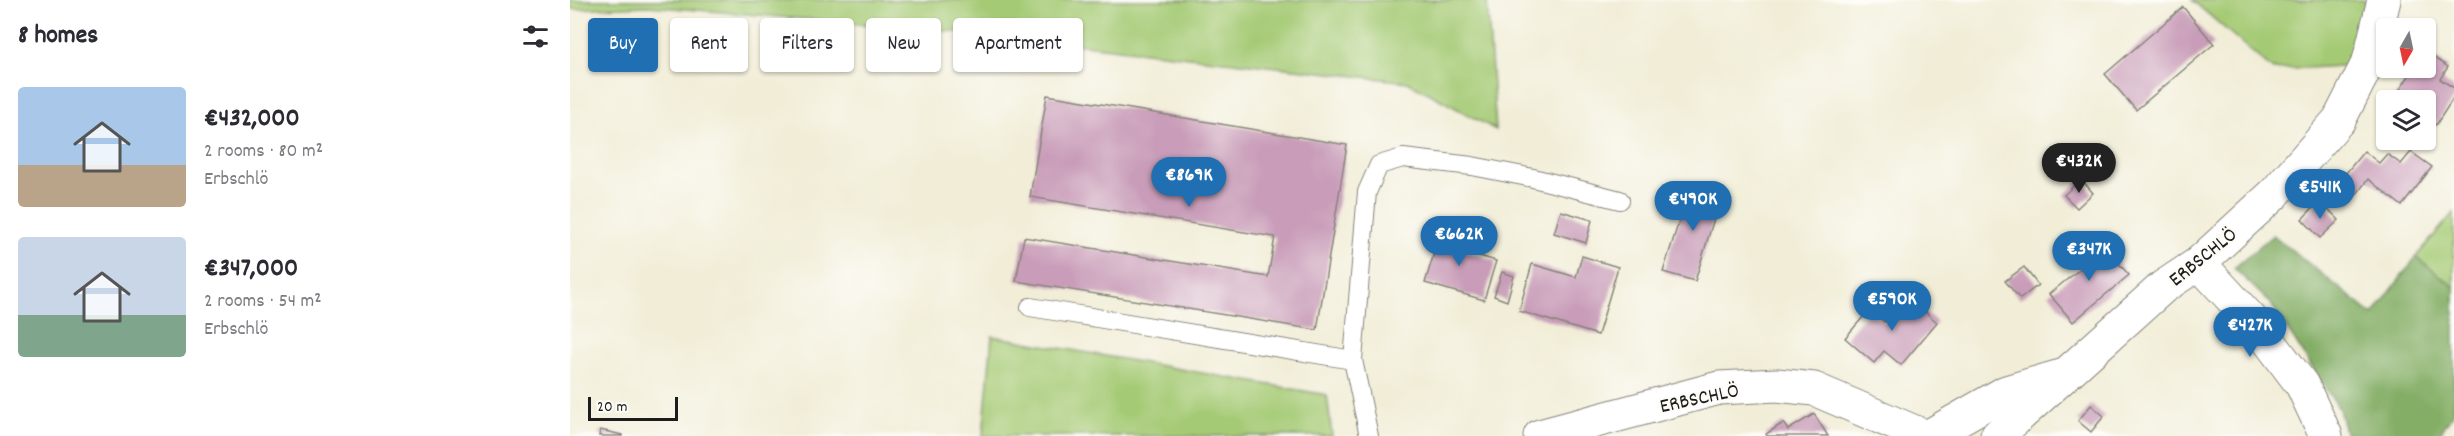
<!DOCTYPE html>
<meta charset="utf-8">
<style>
body{margin:0;font-family:Dekko,sans-serif;background:#f2f2f3;color:#2b2b33;height:100vh;display:flex;flex-direction:column;font-size:22px;white-space:nowrap}
*{box-sizing:border-box;margin:0}
p{font-size:20px;color:#7c7c81}
.icon{flex:none;width:33px;height:33px;fill:none;stroke:currentColor;stroke-width:2;stroke-linecap:round;stroke-linejoin:round}
.map{position:relative;flex:1;overflow:hidden}
.sheet{display:flex;flex-direction:column;background:#fff;width:570px}
.sheet>*{flex:none}
.hud{position:absolute;left:18px;top:18px;width:570px;height:54px;display:flex;gap:12px}
.needle{width:39px;rotate:189deg}
.controls{position:absolute;left:1806px;top:18px;display:grid;gap:12px}
.controls a{display:grid;place-items:center;width:60px;height:60px;border-radius:6px;background:#fff;box-shadow:0 2px 4px #0004;font-size:30px}
.scale{position:absolute;left:18px;bottom:15px;width:90px;box-sizing:border-box;padding-left:6px;border:3px solid #1c1c1c;border-top:0;font-size:16px;line-height:21px;white-space:nowrap;color:#1c1c1c;-webkit-text-stroke:4px #fdfcf7;paint-order:stroke}
.price{position:absolute;translate:-50% -51px;padding:0 14px;border-radius:21px;background:#1f6fb2;color:#fff;font-size:20px;line-height:39px;filter:drop-shadow(0 2px 3px #0008)}
.price::after{content:'';position:absolute;left:50%;top:36px;width:18px;height:14px;margin-left:-9px;background:inherit;clip-path:polygon(0 0,100% 0,50% 100%)}
.price.active{background:#222;color:#fff}
ul{padding:0;list-style:none}
li{display:flex;align-items:center;gap:18px;height:150px;padding:0 18px}
li span{display:grid;place-items:center;flex:none;width:168px;height:120px;border-radius:6px;color:#555}
li>.icon{margin-inline-start:auto}
span .icon{width:72px;height:72px;fill:#fffc;stroke-width:1}
li b{font-size:26px}
h2{display:flex;justify-content:space-between;align-items:center;height:72px;padding:0 18px;font-size:26px}
.chip{padding:0 21px;border-radius:6px;background:#fff;box-shadow:0 2px 4px #0004;font-size:21px;line-height:54px}
.chip.active{background:#1f6fb2;color:#fff}
main{display:flex;flex:1;min-height:0}
.map>svg:first-child{display:block}
.green{fill:#a5ca74;stroke:#607348;stroke-width:1.5}
.forest{fill:#84ae66;stroke:#506541;stroke-width:1.5}
.building{fill:#c99db9}
.lines{fill:none;stroke-linecap:round;stroke-linejoin:round}
.service-casing{stroke:#86847a;stroke-width:20}
.minor-casing{stroke:#86847a;stroke-width:35}
.service{stroke:#fff;stroke-width:18}
.minor{stroke:#fff;stroke-width:33}
.labels{text-anchor:middle;stroke-width:4.5;stroke-linejoin:round;paint-order:stroke}
.street-label{font-size:21px;fill:#1c1c1c;stroke:#fdfcf7}
</style>
<main>
<section class="sheet">
<h2>8 homes<svg class="icon" aria-label="filters" viewBox="0 0 24 24"><path d="M4 7h16M4 17h16"/><circle cx="9" cy="7" r="2"/><circle cx="15" cy="17" r="2"/></svg></h2>
<ul>
<li><span style="background:linear-gradient(#a9c7e8 65%,#b9a48a 0)"><svg class="icon" aria-label="home" viewBox="0 0 24 24"><path d="M3 11l9-7 9 7M6 9v11h12V9"/></svg></span><div><b>€432,000</b><p>2 rooms · 80 m²</p><p>Erbschlö</p></div></li>
<li><span style="background:linear-gradient(#c9d6e8 65%,#7fa58c 0)"><svg class="icon" aria-label="home" viewBox="0 0 24 24"><path d="M3 11l9-7 9 7M6 9v11h12V9"/></svg></span><div><b>€347,000</b><p>2 rooms · 54 m²</p><p>Erbschlö</p></div></li>
</ul>
</section>
<div class="map">
<svg width="1884" height="436" viewBox="0 0 1884 436">
<rect width="100%" height="100%" fill="#fdfcf7"/>
<filter id="ink" filterUnits="userSpaceOnUse"><feTurbulence type="fractalNoise" baseFrequency=".0167" numOctaves="2"/><feDisplacementMap in="SourceGraphic" scale="12" xChannelSelector="R" yChannelSelector="G"/><feConvolveMatrix kernelMatrix="1 2 1 2 8 2 1 2 1" color-interpolation-filters="sRGB"/></filter>
<filter id="wash" filterUnits="userSpaceOnUse"><feTurbulence type="fractalNoise" baseFrequency=".008" numOctaves="4" result="noise"/><feDisplacementMap in="SourceGraphic" scale="24" xChannelSelector="R" yChannelSelector="G"/><feGaussianBlur stdDeviation="1.35" result="paint"/><feColorMatrix in="noise" values="0 0 0 0 0 0 0 0 0 0 0 0 0 0 0 0 0 1.4 0 .05"/><feComposite in="paint" operator="in"/></filter>
<g filter="url(#wash)">
<rect width="100%" height="100%" fill="#f1edd7"/>
<!-- green -->
<g class="green">
<polygon points="0,0 917,0 926,130 838,82 426,35 78,6 0,9"/>
<polygon points="1622,0 1795,0 1788,65 1703,70"/>
<polygon points="1884,212 1884,287 1846,257"/>
<polygon points="422,336 757,395 762,436 413,436"/>
</g>
<!-- forest -->
<polygon class="forest" points="1703,235 1803,315 1846,257 1884,287 1884,412 1868,436 1776,436 1769,409 1701,304 1664,268"/>
<g id="blocks">
<!-- building -->
<g class="building">
<polygon points="1613,7 1644,44 1566,110 1535,74"/>
<polygon points="1856,52 1878,67 1870,79 1884,88 1884,97 1866,125 1858,120 1856,124 1856,100 1823,100 1844,68 1856,68"/>
<polygon points="477,95 777,145 747,330 446,281 454,237 698,277 705,237 460,197"/>
<polygon points="1794,151 1809,163 1817,154 1831,164 1841,152 1862,167 1832,206 1798,179 1780,203 1763,189"/>
<polygon points="1511,179 1523,193 1507,208 1494,195"/>
<polygon points="1121,183 1152,192 1125,281 1093,272"/>
<polygon points="1750,201 1769,220 1750,238 1732,219"/>
<polygon points="991,211 1022,220 1016,243 984,233"/>
<polygon points="872,227 895,234 890,250 926,261 914,300 855,283"/>
<polygon points="1516,243 1527,255 1535,248 1559,275 1503,322 1479,294 1515,265 1504,253"/>
<polygon points="1012,256 1048,267 1028,335 949,311 962,264 1006,277"/>
<polygon points="1454,267 1468,285 1450,299 1435,281"/>
<polygon points="932,272 944,276 937,301 924,296"/>
<polygon points="1336,296 1367,322 1331,365 1314,351 1304,363 1275,338 1300,309 1314,322"/>
<polygon points="1521,405 1534,416 1521,432 1508,421"/>
<polygon points="1244,414 1258,436 1197,436 1196,434 1213,423 1218,430"/>
<polygon points="30,430 53,435 53,436 29,436"/>
</g>
</g>
</g>
<g filter="url(#ink)">
<use href="#blocks" fill-opacity="0" stroke="#86847a" stroke-width="1.5"/>
<g class="lines">
<defs>
<g id="service">
<polyline points="460,307 783,360"/>
<polyline points="799,436 783,360 797,192 809,165 833,158 902,166 963,178 1050,200"/>
</g>
<g id="minor">
<polyline points="1629,263 1689,328 1732,385 1756,436"/>
<polyline points="970,436 1149,388 1207,385 1244,389 1354,436"/>
<polyline points="1359,436 1436,392 1487,377"/>
<polyline points="1427,436 1593,287 1629,263 1704,194 1769,120 1799,61 1814,0"/>
</g>
</defs>
<!-- service casing -->
<use href="#service" class="service-casing"/>
<!-- minor casing -->
<use href="#minor" class="minor-casing"/>
<!-- service -->
<use href="#service" class="service"/>
<!-- minor -->
<use href="#minor" class="minor"/>
</g>
</g>
<g class="labels">
<!-- street labels -->
<g class="street-label">
<text transform="translate(1632 256) rotate(-39)" y="7">ERBSCHLÖ</text>
<text transform="translate(1129 397) rotate(-12)" y="7">ERBSCHLÖ</text>
</g>
</g>
</svg>
<div class="controls">
<a><svg class="needle" viewBox="-14 -14 28 28"><path d="M0-13l5 13h-10z" fill="#e53935"/><path d="M0 13l5-13h-10z" fill="#7c7c81"/></svg></a>
<a><svg class="icon" aria-label="layers" viewBox="0 0 24 24"><path d="M12 4l9 5-9 5-9-5zM3 14l9 5 9-5"/></svg></a>
</div>
<div class="scale">20 m</div>
<b class="price active" style="left:1509px;top:194px">€432K</b>
<b class="price" style="left:619px;top:208px">€869K</b>
<b class="price" style="left:1750px;top:220px">€541K</b>
<b class="price" style="left:1123px;top:232px">€490K</b>
<b class="price" style="left:889px;top:267px">€662K</b>
<b class="price" style="left:1519px;top:282px">€347K</b>
<b class="price" style="left:1322px;top:332px">€590K</b>
<b class="price" style="left:1680px;top:358px">€427K</b>
<div class="hud">
<a class="chip active">Buy</a>
<a class="chip">Rent</a>
<a class="chip">Filters</a>
<a class="chip">New</a>
<a class="chip">Apartment</a>
</div>
</div>
</main>
